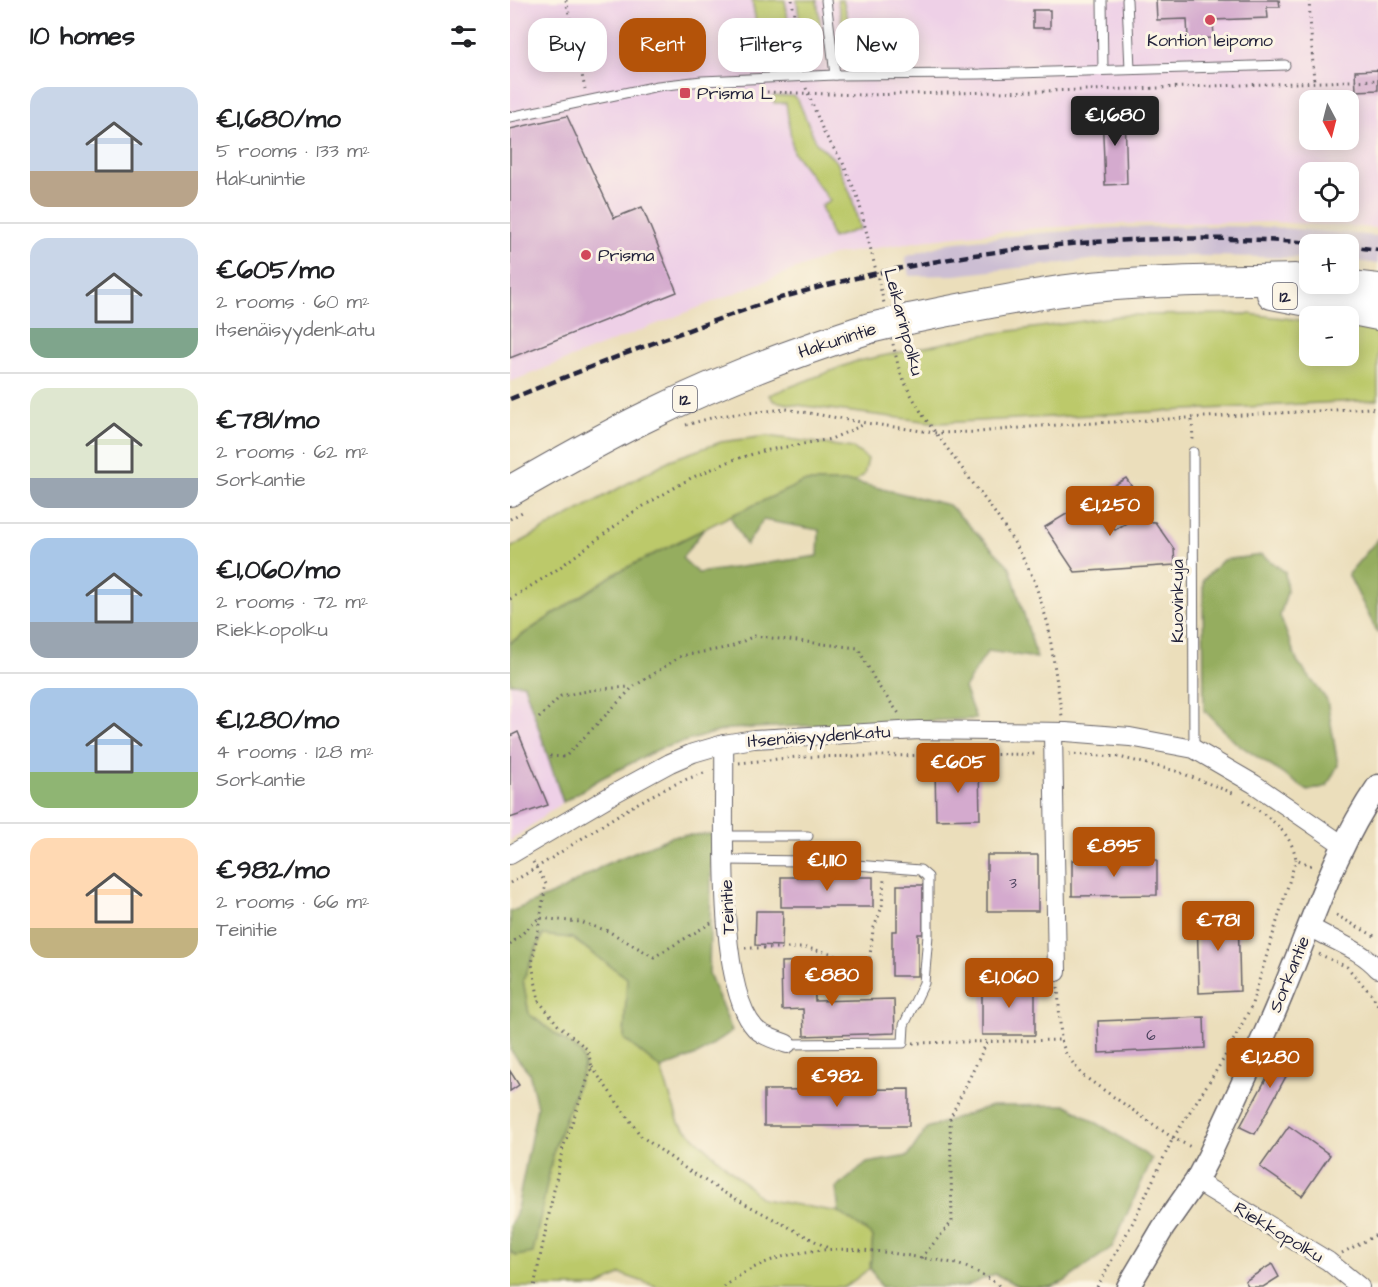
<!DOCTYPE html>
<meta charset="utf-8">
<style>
body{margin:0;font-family:"Architects Daughter",sans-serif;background:#f2f2f2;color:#202124;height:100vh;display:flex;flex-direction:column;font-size:22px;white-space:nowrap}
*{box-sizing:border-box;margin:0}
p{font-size:20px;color:#757577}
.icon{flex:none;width:33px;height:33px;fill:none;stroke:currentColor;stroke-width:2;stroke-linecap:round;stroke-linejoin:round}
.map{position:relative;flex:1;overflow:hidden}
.side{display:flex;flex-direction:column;background:#fff;width:510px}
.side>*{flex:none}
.top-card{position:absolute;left:18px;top:18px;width:570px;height:54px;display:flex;gap:12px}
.needle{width:39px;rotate:173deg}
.tools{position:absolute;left:789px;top:90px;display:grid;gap:12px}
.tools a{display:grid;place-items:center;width:60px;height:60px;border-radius:12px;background:#fff;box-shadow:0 3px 15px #0003;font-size:30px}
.price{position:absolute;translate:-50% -51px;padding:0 14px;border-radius:6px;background:#b45309;color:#fff;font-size:20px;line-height:39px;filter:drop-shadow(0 2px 3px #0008)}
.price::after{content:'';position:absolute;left:50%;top:36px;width:18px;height:14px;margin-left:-9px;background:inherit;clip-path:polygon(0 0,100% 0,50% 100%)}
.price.active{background:#222;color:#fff}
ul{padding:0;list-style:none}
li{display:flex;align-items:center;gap:18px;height:150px;padding:0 30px}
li+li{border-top:2px solid #e0e0e0}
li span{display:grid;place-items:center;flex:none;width:168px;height:120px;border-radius:18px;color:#555}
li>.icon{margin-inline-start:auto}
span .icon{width:72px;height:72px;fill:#fffc;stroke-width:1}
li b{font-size:26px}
h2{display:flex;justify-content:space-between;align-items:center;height:72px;padding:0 30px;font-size:26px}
.tag{padding:0 21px;border-radius:18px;background:#fff;box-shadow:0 3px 15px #0003;font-size:21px;line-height:54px}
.tag.active{background:#b45309;color:#fff}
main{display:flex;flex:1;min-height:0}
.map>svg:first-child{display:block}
.built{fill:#eed0e7;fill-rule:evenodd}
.industrial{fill:#ccbed3}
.green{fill:#bcc96b;stroke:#6f7653;stroke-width:1.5}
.forest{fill:#95ad5f;stroke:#5c684d;stroke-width:1.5}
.building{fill:#d4aace}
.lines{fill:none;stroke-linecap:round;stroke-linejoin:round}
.service-casing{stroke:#686468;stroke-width:11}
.minor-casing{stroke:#686468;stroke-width:20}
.tertiary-casing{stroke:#686468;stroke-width:25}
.trunk-casing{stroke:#686468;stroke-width:32}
.path{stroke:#686468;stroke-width:3;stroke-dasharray:1.5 4.5;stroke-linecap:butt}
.service{stroke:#fff;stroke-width:9}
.minor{stroke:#fff;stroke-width:18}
.tertiary{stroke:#fff;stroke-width:22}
.trunk{stroke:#fff;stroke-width:30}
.rail{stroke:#22223b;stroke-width:4.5;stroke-dasharray:9 4.5;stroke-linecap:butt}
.trunk-bridge-casing{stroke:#686468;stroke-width:32;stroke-linecap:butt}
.trunk-bridge{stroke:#fff;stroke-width:30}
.poi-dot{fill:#d1495b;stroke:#fcf5e5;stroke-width:2}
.labels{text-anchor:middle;stroke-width:6;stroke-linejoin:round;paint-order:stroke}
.number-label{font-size:15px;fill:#4e4460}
.shield{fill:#fcf5e5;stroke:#63616e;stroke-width:1.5}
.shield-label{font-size:16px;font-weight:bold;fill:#22223b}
.poi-label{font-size:18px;fill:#22223b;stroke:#fcf5e5;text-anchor:start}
.street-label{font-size:18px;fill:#22223b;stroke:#fcf5e5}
</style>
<main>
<section class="side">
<h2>10 homes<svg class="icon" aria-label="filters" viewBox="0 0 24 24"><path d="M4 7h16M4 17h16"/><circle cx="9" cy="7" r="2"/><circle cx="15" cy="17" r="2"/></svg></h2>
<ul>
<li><span style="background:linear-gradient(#c9d6e8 70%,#b9a48a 0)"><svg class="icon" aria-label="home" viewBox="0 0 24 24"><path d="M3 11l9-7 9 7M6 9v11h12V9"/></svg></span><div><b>€1,680/mo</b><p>5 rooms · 133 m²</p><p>Hakunintie</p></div></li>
<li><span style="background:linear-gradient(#c9d6e8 75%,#7fa58c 0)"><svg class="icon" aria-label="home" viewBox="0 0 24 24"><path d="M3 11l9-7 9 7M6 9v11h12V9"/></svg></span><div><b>€605/mo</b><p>2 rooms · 60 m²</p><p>Itsenäisyydenkatu</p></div></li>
<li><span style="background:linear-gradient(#dfe7d0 75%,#9aa5b1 0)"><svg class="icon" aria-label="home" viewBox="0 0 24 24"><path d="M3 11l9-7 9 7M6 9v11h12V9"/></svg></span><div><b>€781/mo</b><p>2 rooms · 62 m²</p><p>Sorkantie</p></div></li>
<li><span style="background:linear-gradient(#a9c7e8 70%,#9aa5b1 0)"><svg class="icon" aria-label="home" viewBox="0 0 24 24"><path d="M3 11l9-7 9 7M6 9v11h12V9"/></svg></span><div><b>€1,060/mo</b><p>2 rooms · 72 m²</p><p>Riekkopolku</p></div></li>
<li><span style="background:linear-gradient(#a9c7e8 70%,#8fb573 0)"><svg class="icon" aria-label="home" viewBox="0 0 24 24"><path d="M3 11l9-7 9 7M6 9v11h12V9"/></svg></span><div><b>€1,280/mo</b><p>4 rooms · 128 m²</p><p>Sorkantie</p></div></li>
<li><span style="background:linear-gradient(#ffd9b3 75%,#c2b280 0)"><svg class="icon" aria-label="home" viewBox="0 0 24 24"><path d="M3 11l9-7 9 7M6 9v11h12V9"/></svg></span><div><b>€982/mo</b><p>2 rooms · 66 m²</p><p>Teinitie</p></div></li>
</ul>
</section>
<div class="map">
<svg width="868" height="1287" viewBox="0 0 868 1287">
<rect width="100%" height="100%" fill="#fcf5e5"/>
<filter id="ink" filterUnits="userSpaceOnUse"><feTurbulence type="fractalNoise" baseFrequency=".0167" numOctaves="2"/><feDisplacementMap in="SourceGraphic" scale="12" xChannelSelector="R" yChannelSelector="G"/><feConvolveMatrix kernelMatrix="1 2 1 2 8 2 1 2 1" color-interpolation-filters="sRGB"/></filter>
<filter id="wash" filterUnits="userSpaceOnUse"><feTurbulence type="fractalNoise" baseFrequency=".008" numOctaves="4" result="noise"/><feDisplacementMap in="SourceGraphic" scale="24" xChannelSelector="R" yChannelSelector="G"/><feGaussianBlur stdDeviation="1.35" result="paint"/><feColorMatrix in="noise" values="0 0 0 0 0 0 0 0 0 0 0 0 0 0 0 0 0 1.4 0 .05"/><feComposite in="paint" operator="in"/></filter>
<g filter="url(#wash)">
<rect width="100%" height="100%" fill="#ebdebb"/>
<!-- built -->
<g class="built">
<path d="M0,0H868V228L763,222L605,224L528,228L437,237L322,255L0,382ZM800,100H838V140H800ZM800,172H838V212H800Z"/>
<polygon points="0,683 14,684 53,802 0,841"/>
</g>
<!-- industrial -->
<polygon class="industrial" points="693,226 761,227 868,236 868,264 839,260 838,244 800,244 799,258 693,256 606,257 446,275 399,276 395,257 438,243 530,233 604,228"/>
<!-- green -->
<g class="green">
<polygon points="242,0 275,0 286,72 258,73 254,68"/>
<path d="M287,0H307C309,12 313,42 311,53C309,62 302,66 295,70Z"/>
<polygon points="327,0 333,0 351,66 334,60 331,16"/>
<polygon points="283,96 288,100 306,142 327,162 341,195 350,229 322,238 311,206 320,201 283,152 276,103 264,103 263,96"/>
<polygon points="739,314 799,321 800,356 838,356 839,325 868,328 868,400 429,423 279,404 264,401 259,395 344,362 472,335 617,315"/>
<polygon points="257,436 343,448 358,459 354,475 344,482 294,482 220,516 106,573 0,643 0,548 160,460 211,442"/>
<polygon points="33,935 61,938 117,978 114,1039 151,1069 169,1123 252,1199 329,1212 363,1236 360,1268 335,1287 148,1287 111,1274 87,1287 0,1287 0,1251 6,1256 74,1066 71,1053 19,1014 13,980"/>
</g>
<!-- forest -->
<g class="forest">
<polygon points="294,482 344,482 439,505 500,567 527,658 478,651 454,688 466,719 218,729 149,749 90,779 53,802 14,684 0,683 0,643 106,573 194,529 172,558 188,573 308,556 309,530 253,520 236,545 220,516"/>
<polygon points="868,539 868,634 838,574"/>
<polygon points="752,555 775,572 777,592 770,616 787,661 817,700 828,765 817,786 798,791 725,742 694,710 693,580 713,560"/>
<polygon points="202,834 199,973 222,1031 189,1054 151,1069 114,1039 117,978 62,938 32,935 13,980 19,1014 71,1053 74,1066 44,1149 23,1253 6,1256 0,1251 0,1225 6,1214 27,1107 19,1072 0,1050 0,912 52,890 96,864 163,836"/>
<polygon points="557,1105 605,1134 642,1159 602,1247 554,1282 540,1287 510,1287 485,1274 454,1287 371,1287 360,1268 363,1236 329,1212 326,1188 357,1163 398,1156 417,1128 481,1106"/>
</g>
<g id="blocks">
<!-- building -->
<g class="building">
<polygon points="646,0 769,0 770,7 757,7 758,18 703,20 704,38 678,39 677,19 647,20"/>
<rect x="523" y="10" width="17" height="18"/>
<polygon points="868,70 868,90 846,91 845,71"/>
<polygon points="592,111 615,111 617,184 595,185"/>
<polygon points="57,116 104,218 132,207 167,292 0,358 0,129"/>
<polygon points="616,478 627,494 594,512 605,530 621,520 645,522 664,549 665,565 565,572 535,527"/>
<polygon points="8,732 38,805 0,818 0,736"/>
<polygon points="469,767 470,819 426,820 425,768"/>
<rect x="477" y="855" width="51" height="56"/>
<polygon points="562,860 647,860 647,895 562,896"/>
<rect x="271" y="877" width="92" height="30"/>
<polygon points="387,885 413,885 413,934 408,934 408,976 382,976 382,931 387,931"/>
<polygon points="246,911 273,911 272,946 245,945"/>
<polygon points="728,912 730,991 689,993 687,913"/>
<polygon points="304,961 305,1001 384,999 385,1033 294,1036 293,1009 272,1010 271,962"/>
<rect x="472" y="983" width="53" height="52"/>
<polygon points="694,1017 695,1048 589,1053 588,1021"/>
<polygon points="775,1044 789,1052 745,1134 730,1127"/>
<polygon points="0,1071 9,1085 0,1091"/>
<polygon points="399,1089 399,1126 254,1126 254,1090"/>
<polygon points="779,1126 820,1155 792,1196 750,1167"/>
<polygon points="762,1264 769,1277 753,1287 739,1287 735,1281"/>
</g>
</g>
</g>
<g filter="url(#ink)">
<use href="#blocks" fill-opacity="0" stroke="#686468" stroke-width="1.5"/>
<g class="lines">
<defs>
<g id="service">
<polyline points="316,0 325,75"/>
<polyline points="592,0 593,70"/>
<polyline points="617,0 620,69"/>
<polyline points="0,117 148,86 192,81 325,75 470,74 775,65"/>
<polyline points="683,452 684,749"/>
<polyline points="215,836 298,836"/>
<polyline points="215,860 295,861 410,870 418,877 418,935 414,983 394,1025 393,1043 277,1044"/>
</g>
<g id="minor">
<polyline points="543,732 547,972"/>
<path d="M214,744C216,807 204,983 245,1028C252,1036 267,1040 277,1044"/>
<polyline points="0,855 105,793 160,763 183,753 214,744 244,739 409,730 556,732 620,737 684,749 744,784 833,845"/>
<path d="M799,926C822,941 849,948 868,969"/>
<polyline points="686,1181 818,1261 850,1287"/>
</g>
<path id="tertiary" d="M618,1287L653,1228L686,1181L699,1156C724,1101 751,1046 774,989C803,920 825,848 868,786"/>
<g id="trunk">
<polyline points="823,284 868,289"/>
<polyline points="762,294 868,315"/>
<path d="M399,319C454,308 510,296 566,289C638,280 712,281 785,279L800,281"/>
<path d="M0,491C46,465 92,438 140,415C211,380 285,352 360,328"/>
</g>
</defs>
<!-- service casing -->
<use href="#service" class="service-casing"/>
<!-- minor casing -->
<use href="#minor" class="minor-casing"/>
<!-- tertiary casing -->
<use href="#tertiary" class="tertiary-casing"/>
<!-- trunk casing -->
<use href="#trunk" class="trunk-casing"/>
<!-- path -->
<g class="path">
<polyline points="56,0 75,89"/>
<polyline points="282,0 291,64"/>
<polyline points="799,0 804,82"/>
<polyline points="296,88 314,133 333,163 348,198 374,303"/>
<polyline points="257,92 352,95 621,89 868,80"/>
<polyline points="383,344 390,373 400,393 414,417 485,513 509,550 524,580 538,624 552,716"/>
<polyline points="682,420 683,441"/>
<polyline points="176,425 208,416 276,409 356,423 426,433 469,432 530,426 861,408 868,411"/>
<polyline points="0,519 14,511"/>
<polyline points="0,599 45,571 125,511 181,478 223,460 253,451 321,439 355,424"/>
<polyline points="29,718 51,696 88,689 121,687"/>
<polyline points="559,754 609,757 666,771 723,793"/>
<polyline points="40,756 55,757 123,687 171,656 221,647 244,636 348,648 367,684 390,715"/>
<polyline points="229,763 287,757 528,754"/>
<path d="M734,800C756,816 781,830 786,859L804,867"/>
<polyline points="23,862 36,884 22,964 29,1001 48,1025 77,1049 82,1067 52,1151 24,1287"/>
<path d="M0,883C66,847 124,795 197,772"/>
<polyline points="826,915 868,938"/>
<polyline points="0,945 29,918 70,922 98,931 144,957 201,923"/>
<polyline points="235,948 297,948 320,953 350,971 359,964 363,930 372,907 374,879"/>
<polyline points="809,954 837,967 862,995 868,1005"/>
<polyline points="548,987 551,1040 556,1054 572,1075 663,1138 683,1148"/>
<polyline points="403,1043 551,1040"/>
<polyline points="82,1067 131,1136 175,1168 213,1192 318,1248"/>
<polyline points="832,1253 868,1234"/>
<polyline points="411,1258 442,1222 440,1118 477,1042"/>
<path d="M214,1287C269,1242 339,1245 406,1257C418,1259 430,1260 442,1263C458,1266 478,1277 491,1287"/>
<polyline points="587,1287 623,1222 663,1138 713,1060 741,1007 786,859"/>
</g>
<!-- service -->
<use href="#service" class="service"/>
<!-- minor -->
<use href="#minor" class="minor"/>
<!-- tertiary -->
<use href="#tertiary" class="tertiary"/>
<!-- trunk -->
<use href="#trunk" class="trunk"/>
<!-- rail -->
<g class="rail">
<polyline points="838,246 868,250"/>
<path d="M0,399C70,371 141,343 212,318C235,310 258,301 281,295C455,245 636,229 816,244"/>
</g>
<defs>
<polyline id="trunk-bridge" points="360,328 399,319"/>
</defs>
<!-- trunk-bridge casing -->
<use href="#trunk-bridge" class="trunk-bridge-casing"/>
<!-- trunk-bridge -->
<use href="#trunk-bridge" class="trunk-bridge"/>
</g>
</g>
<!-- markers -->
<g class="poi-dot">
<circle cx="700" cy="20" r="6"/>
<rect x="169" y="87" width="12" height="12" rx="3"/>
<circle cx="76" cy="255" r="6"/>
</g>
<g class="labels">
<!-- number labels -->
<g class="number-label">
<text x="503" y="888">3</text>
<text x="641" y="1040">6</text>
</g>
<!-- shield labels -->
<g class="shield">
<rect x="763" y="283" width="24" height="26" rx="4.5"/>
<rect x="163" y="386" width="24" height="26" rx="4.5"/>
</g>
<g class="shield-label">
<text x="775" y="302">12</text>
<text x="175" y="405">12</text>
</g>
<!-- poi labels -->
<g class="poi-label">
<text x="700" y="46" text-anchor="middle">Kontion leipomo</text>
<text x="187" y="99">Prisma L</text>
<text x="88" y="261">Prisma</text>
</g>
<!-- street labels -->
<g class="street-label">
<text transform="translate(394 322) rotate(75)" y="6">Leikarinpolku</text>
<text transform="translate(327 340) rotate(-18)" y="6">Hakunintie</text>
<text transform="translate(667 601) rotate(-90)" y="6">Kuovinkuja</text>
<text transform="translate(309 736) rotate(-4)" y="6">Itsenäisyydenkatu</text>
<text transform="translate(217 907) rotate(-92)" y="6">Teinitie</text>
<text transform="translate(779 974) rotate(-68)" y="6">Sorkantie</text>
<text transform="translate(769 1232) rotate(31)" y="6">Riekkopolku</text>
</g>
</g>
</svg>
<div class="tools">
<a><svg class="needle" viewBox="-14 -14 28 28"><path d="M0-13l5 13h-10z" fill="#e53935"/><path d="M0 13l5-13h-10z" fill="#757577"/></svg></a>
<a><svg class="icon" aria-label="locate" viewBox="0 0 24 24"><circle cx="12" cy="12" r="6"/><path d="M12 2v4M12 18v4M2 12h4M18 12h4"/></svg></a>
<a>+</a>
<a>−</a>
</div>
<b class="price active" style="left:605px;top:147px">€1,680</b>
<b class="price" style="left:600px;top:537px">€1,250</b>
<b class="price" style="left:448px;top:794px">€605</b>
<b class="price" style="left:604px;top:878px">€895</b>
<b class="price" style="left:317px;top:892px">€1,110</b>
<b class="price" style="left:708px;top:952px">€781</b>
<b class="price" style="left:322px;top:1007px">€880</b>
<b class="price" style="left:499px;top:1009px">€1,060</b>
<b class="price" style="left:760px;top:1089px">€1,280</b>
<b class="price" style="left:327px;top:1108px">€982</b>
<div class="top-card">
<a class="tag">Buy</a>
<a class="tag active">Rent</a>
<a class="tag">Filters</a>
<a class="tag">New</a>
</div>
</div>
</main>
